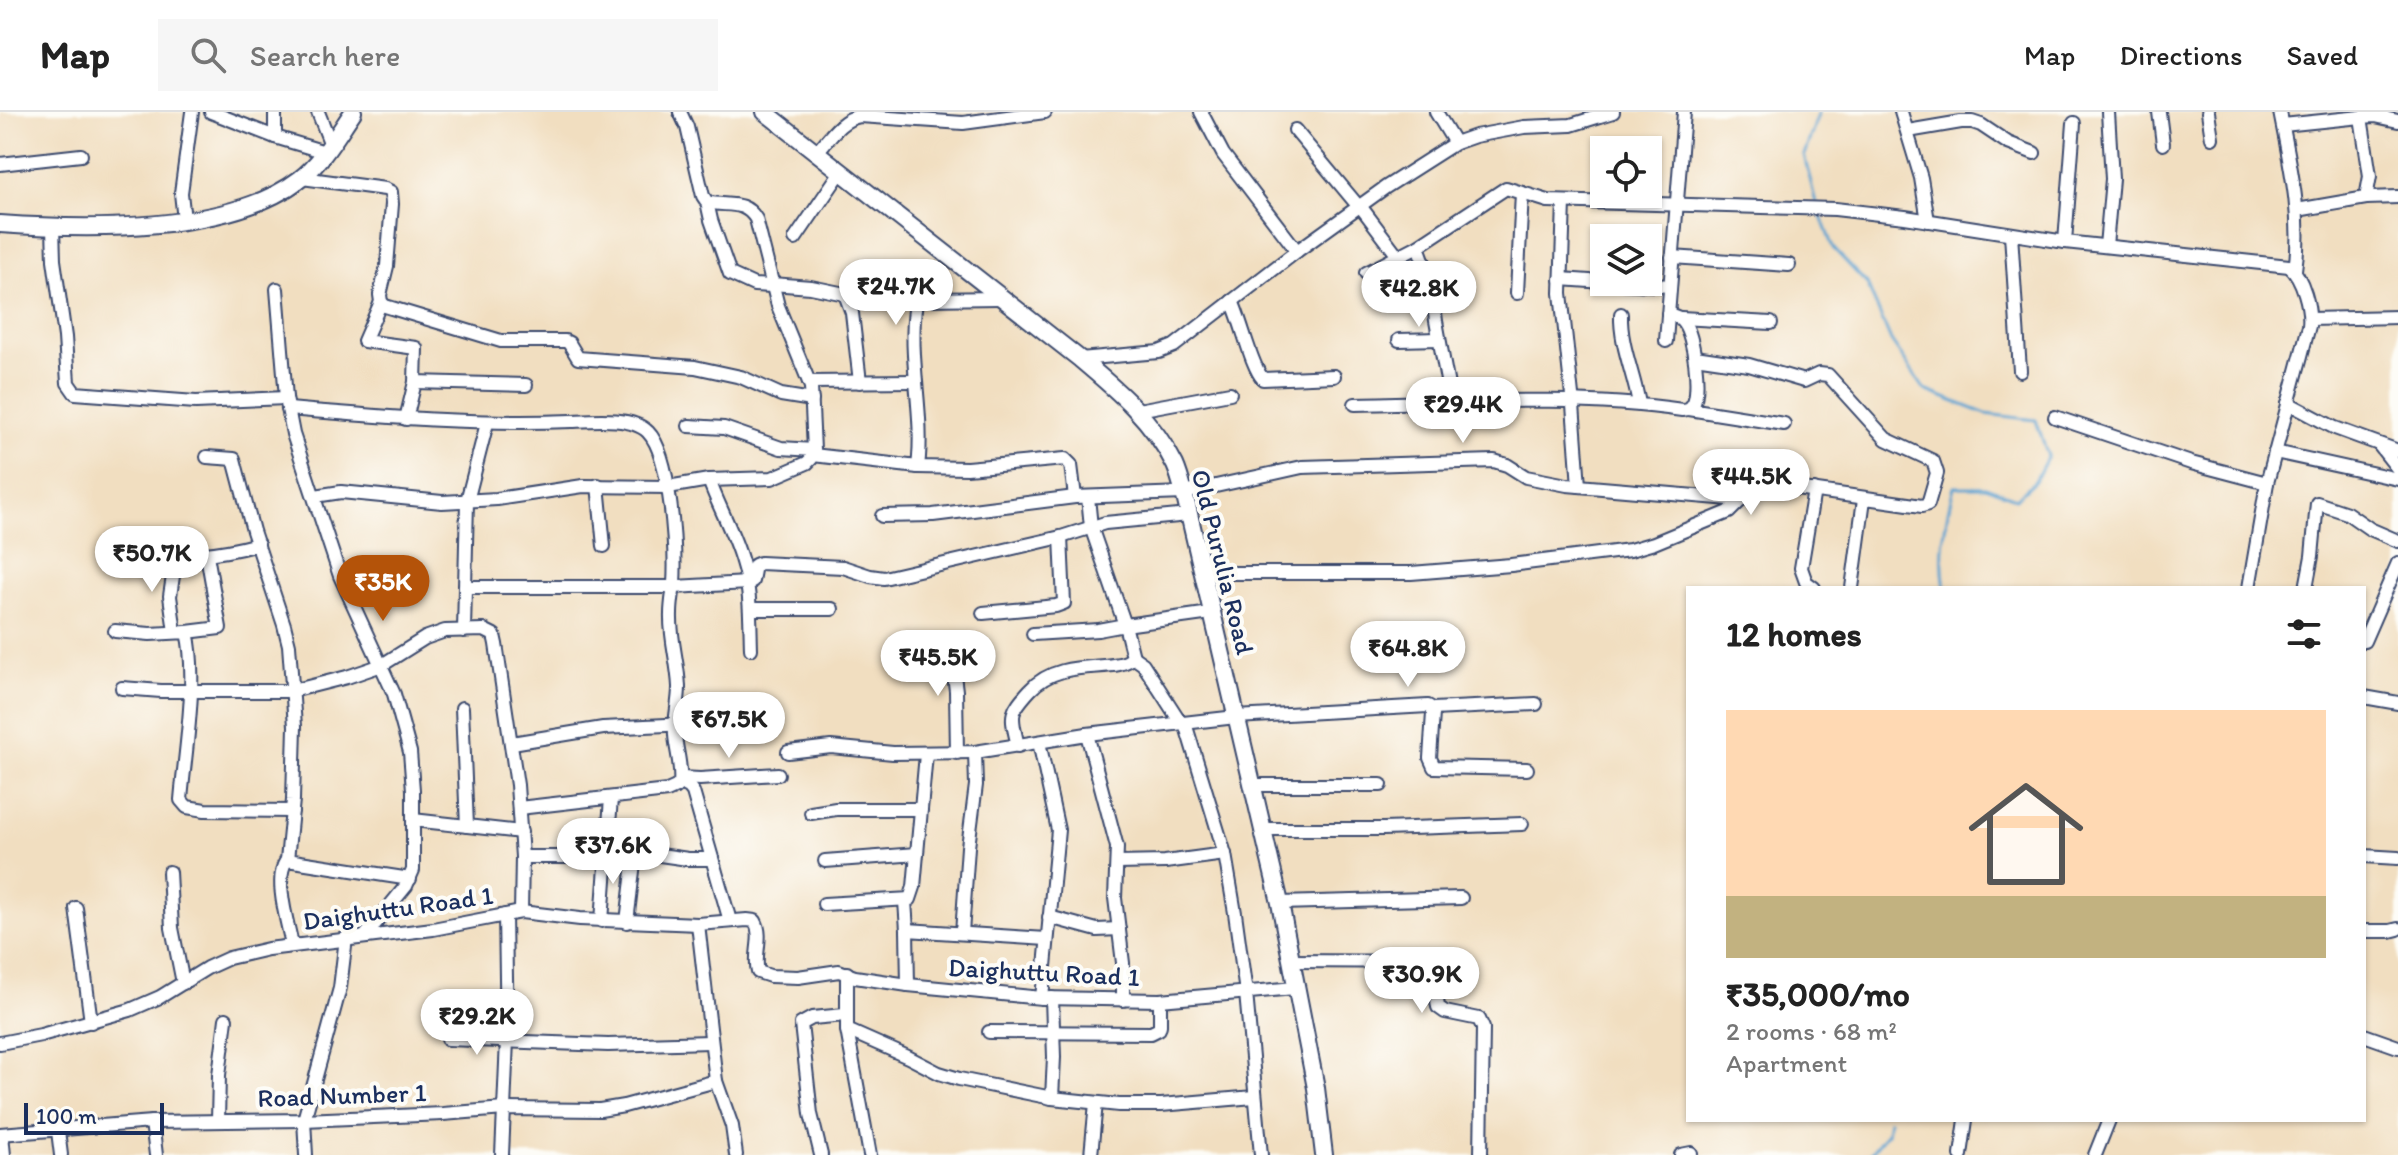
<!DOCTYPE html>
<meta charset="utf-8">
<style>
body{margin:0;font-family:Itim,sans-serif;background:#f6f6f6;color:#222;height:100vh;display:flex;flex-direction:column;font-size:30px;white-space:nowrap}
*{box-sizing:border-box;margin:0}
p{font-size:26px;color:#767676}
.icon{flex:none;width:44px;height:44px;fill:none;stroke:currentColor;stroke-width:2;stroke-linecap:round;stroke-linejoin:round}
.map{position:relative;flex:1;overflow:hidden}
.details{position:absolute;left:1686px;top:474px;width:680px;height:536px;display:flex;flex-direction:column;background:#fff;border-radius:0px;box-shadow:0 2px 6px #0004}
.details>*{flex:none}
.fabs{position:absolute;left:1590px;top:24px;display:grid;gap:16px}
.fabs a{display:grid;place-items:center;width:72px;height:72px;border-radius:0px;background:#fff;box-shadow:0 2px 6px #0004;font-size:40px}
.scale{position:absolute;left:24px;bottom:20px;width:140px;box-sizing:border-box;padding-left:8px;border:4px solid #1b2f5e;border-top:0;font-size:22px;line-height:28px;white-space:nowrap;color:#1b2f5e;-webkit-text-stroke:6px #fdfcf7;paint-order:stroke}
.price{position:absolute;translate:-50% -68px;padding:0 18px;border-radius:28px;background:#fff;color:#222;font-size:26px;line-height:52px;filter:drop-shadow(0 2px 4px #0008)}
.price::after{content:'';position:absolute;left:50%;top:48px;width:24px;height:18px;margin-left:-12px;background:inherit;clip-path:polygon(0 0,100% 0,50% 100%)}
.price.active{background:#b45309;color:#fff}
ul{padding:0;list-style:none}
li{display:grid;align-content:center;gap:16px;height:424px;padding:0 40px}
li span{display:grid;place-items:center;height:248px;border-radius:0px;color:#555}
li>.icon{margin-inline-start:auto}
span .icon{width:144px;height:144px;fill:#fffc;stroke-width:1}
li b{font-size:34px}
h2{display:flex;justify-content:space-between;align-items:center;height:96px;padding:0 40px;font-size:34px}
header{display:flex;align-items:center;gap:48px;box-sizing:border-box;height:112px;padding:0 40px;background:#fff;border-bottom:2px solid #e0e0e0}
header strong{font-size:38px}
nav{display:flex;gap:44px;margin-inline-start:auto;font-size:28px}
.search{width:560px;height:72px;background:#f6f6f6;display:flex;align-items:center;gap:20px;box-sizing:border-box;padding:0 28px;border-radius:0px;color:#767676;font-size:30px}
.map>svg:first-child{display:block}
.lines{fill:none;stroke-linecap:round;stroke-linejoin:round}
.stream{stroke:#5aa2d1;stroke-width:3}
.minor-casing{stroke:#3b496d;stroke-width:16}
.major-casing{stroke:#3b496d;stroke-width:20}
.minor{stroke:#fff;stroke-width:12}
.major{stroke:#fff;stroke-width:16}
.labels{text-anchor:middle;stroke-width:8;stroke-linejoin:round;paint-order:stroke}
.street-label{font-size:26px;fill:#1b2f5e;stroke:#fdfcf7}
</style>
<header>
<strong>Map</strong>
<div class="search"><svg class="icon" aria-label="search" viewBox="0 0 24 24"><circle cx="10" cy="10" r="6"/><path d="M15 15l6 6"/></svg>Search here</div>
<nav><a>Map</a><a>Directions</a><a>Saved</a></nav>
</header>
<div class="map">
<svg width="2398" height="1043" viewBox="0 0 2398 1043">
<rect width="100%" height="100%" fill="#fdfcf7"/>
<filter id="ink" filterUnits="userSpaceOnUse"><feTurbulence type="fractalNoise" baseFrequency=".0125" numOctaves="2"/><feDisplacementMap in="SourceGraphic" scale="16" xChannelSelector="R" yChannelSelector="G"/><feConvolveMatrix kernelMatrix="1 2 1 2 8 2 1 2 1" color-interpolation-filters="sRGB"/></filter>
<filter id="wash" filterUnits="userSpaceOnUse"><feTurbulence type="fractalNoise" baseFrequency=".006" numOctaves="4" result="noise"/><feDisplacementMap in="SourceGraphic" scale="32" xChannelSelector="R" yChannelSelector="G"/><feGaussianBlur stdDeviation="1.8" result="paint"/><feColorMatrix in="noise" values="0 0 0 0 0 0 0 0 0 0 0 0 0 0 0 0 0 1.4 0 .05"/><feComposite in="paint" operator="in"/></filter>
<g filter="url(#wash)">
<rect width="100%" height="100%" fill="#f1dec0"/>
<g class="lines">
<!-- stream -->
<g class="stream">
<polyline points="1816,91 1804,43 1819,0"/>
<path d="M1820,102L1833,136L1867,172L1891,229L1925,278L1986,302L2036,308L2048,344L2035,369L2016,386L1985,375H1954C1945,408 1939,442 1945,476"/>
<polyline points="1869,1043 1887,1021 1889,1008"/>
</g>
</g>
</g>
<g filter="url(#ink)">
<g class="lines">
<defs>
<g id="minor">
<polyline points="211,0 275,25 325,40"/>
<polyline points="318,0 331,33"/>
<polyline points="1201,0 1223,42 1297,139"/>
<polyline points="1436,0 1455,31"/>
<polyline points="1901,0 1921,66 1928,109"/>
<polyline points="2159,0 2163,32"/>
<polyline points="2208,0 2212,26"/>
<path d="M2280,0C2290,52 2303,105 2295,158"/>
<polyline points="2361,5 2370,64 2366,86"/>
<polyline points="2283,13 2361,5 2375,4 2398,9"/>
<polyline points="1295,18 1359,95 1361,95 1398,144"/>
<polyline points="1908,19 1961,10 1972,10 1981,13 2008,31 2034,41"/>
<polyline points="275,25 275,0"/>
<path d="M816,41C829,27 840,7 860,4L963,11L1045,0"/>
<polyline points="0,52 81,43"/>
<polyline points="302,66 385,77 391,80 392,92 387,154 380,183 381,190 385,194 501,229 565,229 569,231 578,246 695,255 741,265 781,283 812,288"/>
<polyline points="707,90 711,108 730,162 754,173 772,174"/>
<polyline points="1564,90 1561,181 1573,293 1579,374"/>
<polyline points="2297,98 2366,86 2398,85"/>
<polyline points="184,108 181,81 192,0"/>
<polyline points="53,115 54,148 65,225 68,271 75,281 196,290 286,286"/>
<polyline points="2011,122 2020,259"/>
<polyline points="795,127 840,61"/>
<polyline points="2065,130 2074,11"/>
<polyline points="1418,134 1431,170 1436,209 1451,290"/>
<polyline points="2106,134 2112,67 2108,0"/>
<polyline points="1672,145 1789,153"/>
<path d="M1366,161L1418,134L1506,76L1548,89L1835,97L1905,105L2065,130L2289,154C2303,165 2311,197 2309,214L2267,371L2249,476"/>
<polyline points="1561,167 1604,170"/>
<polyline points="1605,170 1670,174"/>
<polyline points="772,172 811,175 845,182 852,201 860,270"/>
<polyline points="277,177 286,286 293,322 340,464 394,582 410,640 413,678 413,758 406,774 366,823"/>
<polyline points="1517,181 1522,81"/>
<polyline points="845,182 919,187"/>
<path d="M1232,189C1242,210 1251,254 1263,267L1334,264"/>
<polyline points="381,190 364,229 416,236 415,270 526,273"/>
<path d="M1621,202C1620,233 1634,262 1639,292"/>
<polyline points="1681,206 1771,211"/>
<polyline points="2310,207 2398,205"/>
<polyline points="1399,228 1439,227"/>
<polyline points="1666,229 1684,0"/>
<polyline points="1080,247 1159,240 1174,234 1297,139 1386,75 1455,31 1475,24 1524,15 1571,13 1613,0"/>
<polyline points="809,270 915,269"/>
<polyline points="2288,291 2335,316 2398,339"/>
<path d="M1355,292C1463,290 1576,283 1682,298C1688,297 1689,298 1693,292C1701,279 1694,224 1684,211C1680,205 1675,204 1668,202"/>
<path d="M288,297C383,305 476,313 572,309C592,308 633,304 648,320C671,343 676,439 674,472C673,482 671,492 671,502C670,527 678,550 679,575C679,591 674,607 675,623C676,638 682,655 680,671L676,675L667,679L519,696"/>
<polyline points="1689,297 1784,312"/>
<polyline points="1138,298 1230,281"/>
<polyline points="2055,305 2191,351 2267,371"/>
<polyline points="406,307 415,270"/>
<polyline points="689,314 724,316 781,336 814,338"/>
<polyline points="2380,334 2398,357"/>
<polyline points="2275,340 2398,367"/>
<polyline points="813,343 918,355 967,356 1065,347 1071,353 1075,385"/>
<polyline points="207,345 234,347 253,419 284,513 289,533 295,614 293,688 287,748"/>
<path d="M918,355C925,300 907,245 916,190L925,187L1000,186"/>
<path d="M709,368C719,396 734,421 742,450C751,478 750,508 751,537"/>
<polyline points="598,373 604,434"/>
<polyline points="1814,378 1801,456 1806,470 1814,476"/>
<path d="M315,384L341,380L442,390L497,387L583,374L668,375L709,368L772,366L807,351L811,347L814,338L811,275L778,194L756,107C744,87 726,95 707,90L703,84L687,15L680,0"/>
<polyline points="1088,385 1091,415 1125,513 1211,501"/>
<polyline points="882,404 933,403 1075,385 1184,381 1302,355 1494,349 1507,353 1526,365 1567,373 1742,388"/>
<path d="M140,441C185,445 214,444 258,432"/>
<polyline points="1202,461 1411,461 1511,453 1630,438 1654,431 1729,400 1750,379 1768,372 1922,394 1928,392 1937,361 1933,349 1886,327 1828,263 1819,262 1804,269 1749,253 1695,245"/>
<polyline points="465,475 674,475 748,471 752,469 755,453 760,451 843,455 870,464 884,466 1061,425 1105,411 1189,403"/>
<polyline points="1852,476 1864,387"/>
<polyline points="2306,476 2312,444 2317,391 2347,401 2370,417 2398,429"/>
<polyline points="750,497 832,497"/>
<polyline points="983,501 1056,494 1064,491 1061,425"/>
<path d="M115,519L150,522L187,520C198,565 185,640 181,688L187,695L205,698L292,699"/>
<polyline points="464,519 467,389 487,311"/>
<polyline points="175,520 170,484 176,444"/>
<polyline points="187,520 220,516 207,443"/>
<polyline points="950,529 956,579 957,641"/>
<polyline points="2364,529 2398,451"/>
<polyline points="1133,545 1143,552 1181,611 1185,611 1225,742 1235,801 1246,881 1261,1043"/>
<polyline points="122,576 161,579 292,579 347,565 382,553 425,526 445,519 484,518 494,523 496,532 517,673 522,745 521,800"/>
<polyline points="2364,585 2398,591"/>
<polyline points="462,596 467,714"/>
<polyline points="1433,597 1536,592"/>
<polyline points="1087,622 1117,735 1115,786 1123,851 1123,888"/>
<polyline points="1039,630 1058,718 1042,886"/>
<polyline points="512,631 603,616 751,609"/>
<path d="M1018,634C1011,603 1008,602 1030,578C1062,543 1118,563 1133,545L1125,513L1098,518L1033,522"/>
<polyline points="788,640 831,635 893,641 975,640 1087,622 1236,605 1428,594 1433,597 1433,601 1430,646 1434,655 1527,657"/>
<polyline points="681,666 700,667 778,662"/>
<polyline points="680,671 689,675 693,680 730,809"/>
<polyline points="1252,673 1381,673"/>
<polyline points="811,701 836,697 921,697"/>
<polyline points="413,708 521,720"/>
<polyline points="1263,717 1384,717 1522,712"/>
<polyline points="660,743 688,747 712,747"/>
<polyline points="2364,744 2398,746"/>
<polyline points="522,745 608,745"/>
<polyline points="825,749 917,742"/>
<polyline points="1117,751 1165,750 1225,742"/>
<polyline points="169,760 172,816 183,871"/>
<polyline points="905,789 907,818"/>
<polyline points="1280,791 1461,786"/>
<polyline points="824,792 910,787 914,775 926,642"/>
<polyline points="76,796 91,910"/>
<polyline points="1049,805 1097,818 1119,817"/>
<polyline points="602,809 611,686"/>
<polyline points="627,810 635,742"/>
<polyline points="2364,819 2390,819 2398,817"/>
<polyline points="962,821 968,735 976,673 975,640"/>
<path d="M292,833C288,812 273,765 287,748L410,767"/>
<path d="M1291,849L1435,850L1441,852C1447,867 1434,880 1438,895L1445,900L1479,907L1483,916L1481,1043"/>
<polyline points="847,861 847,918 908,945 939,961 959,967 1052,986 1119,993 1161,993 1254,985"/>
<polyline points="908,873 907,818 1047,827"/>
<polyline points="1052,886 1054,945 1052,986"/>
<polyline points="847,918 870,1043"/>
<polyline points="989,920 1151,921 1159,917 1160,913 1160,888"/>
<polyline points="2364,923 2398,935"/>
<polyline points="448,927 608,933 710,930"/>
<path d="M0,931L41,923L130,898L160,885L207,856L229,846L268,837L433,817L521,800L580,807L698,812L747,808L755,809C764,825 753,843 758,860L770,864L798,865L839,859L855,865L908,873L1042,886L1160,888L1295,876"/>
<polyline points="716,969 732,1014 736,1043"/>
<polyline points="218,1009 219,963 226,907"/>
<polyline points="152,1010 156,1043"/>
<polyline points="58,1019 61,1043"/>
<polyline points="0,1022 152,1010 304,1008 443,1002 504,997 600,998 624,994 716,969 698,812"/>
<polyline points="2,1022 4,1043"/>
<polyline points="306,1043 304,1008 340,876 346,826"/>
<polyline points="502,1043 507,928 505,803"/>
<polyline points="821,1043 811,1002 801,912 812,906 845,903"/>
<polyline points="1091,1043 1096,991"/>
<polyline points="1681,1043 1691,1041"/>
<polyline points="1961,1043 1966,1008"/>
<polyline points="2095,1043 2109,1008"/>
</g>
<g id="major">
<path d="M765,0L1080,247C1117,278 1153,308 1175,353C1180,364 1183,378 1186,389L1280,791L1316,976L1324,1043"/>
<path d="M0,112C86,118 229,122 300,67C322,50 337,23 353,0"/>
</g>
</defs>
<!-- minor casing -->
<use href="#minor" class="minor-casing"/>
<!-- major casing -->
<use href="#major" class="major-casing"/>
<!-- minor -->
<use href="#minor" class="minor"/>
<!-- major -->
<use href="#major" class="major"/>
</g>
</g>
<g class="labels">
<!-- street labels -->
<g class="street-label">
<text transform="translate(1223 450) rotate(76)" y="9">Old Purulia Road</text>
<text transform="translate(398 796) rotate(-8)" y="9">Daighuttu Road 1</text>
<text transform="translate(1044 860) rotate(3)" y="9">Daighuttu Road 1</text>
<text transform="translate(342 983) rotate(-2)" y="9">Road Number 1</text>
</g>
</g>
</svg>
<div class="fabs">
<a><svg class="icon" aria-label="locate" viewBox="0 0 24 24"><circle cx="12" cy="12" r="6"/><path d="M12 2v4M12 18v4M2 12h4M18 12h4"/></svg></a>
<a><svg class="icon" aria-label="layers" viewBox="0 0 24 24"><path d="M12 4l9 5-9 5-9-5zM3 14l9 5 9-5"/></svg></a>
</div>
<div class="scale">100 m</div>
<b class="price" style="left:896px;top:215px">₹24.7K</b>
<b class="price" style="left:1419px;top:217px">₹42.8K</b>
<b class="price" style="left:1463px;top:333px">₹29.4K</b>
<b class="price" style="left:1751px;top:405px">₹44.5K</b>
<b class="price" style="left:152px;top:482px">₹50.7K</b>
<b class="price active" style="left:383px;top:511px">₹35K</b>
<b class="price" style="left:1408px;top:577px">₹64.8K</b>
<b class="price" style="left:938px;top:586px">₹45.5K</b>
<b class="price" style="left:729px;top:648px">₹67.5K</b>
<b class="price" style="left:613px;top:774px">₹37.6K</b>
<b class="price" style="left:1422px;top:903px">₹30.9K</b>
<b class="price" style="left:477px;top:945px">₹29.2K</b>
<section class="details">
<h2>12 homes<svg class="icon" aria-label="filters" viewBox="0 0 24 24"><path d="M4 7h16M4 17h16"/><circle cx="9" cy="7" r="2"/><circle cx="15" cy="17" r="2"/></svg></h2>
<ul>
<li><span style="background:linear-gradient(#ffd9b3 75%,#c2b280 0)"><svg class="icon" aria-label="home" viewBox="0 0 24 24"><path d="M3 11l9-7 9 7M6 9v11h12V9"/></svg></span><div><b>₹35,000/mo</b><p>2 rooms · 68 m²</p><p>Apartment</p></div></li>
</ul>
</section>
</div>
